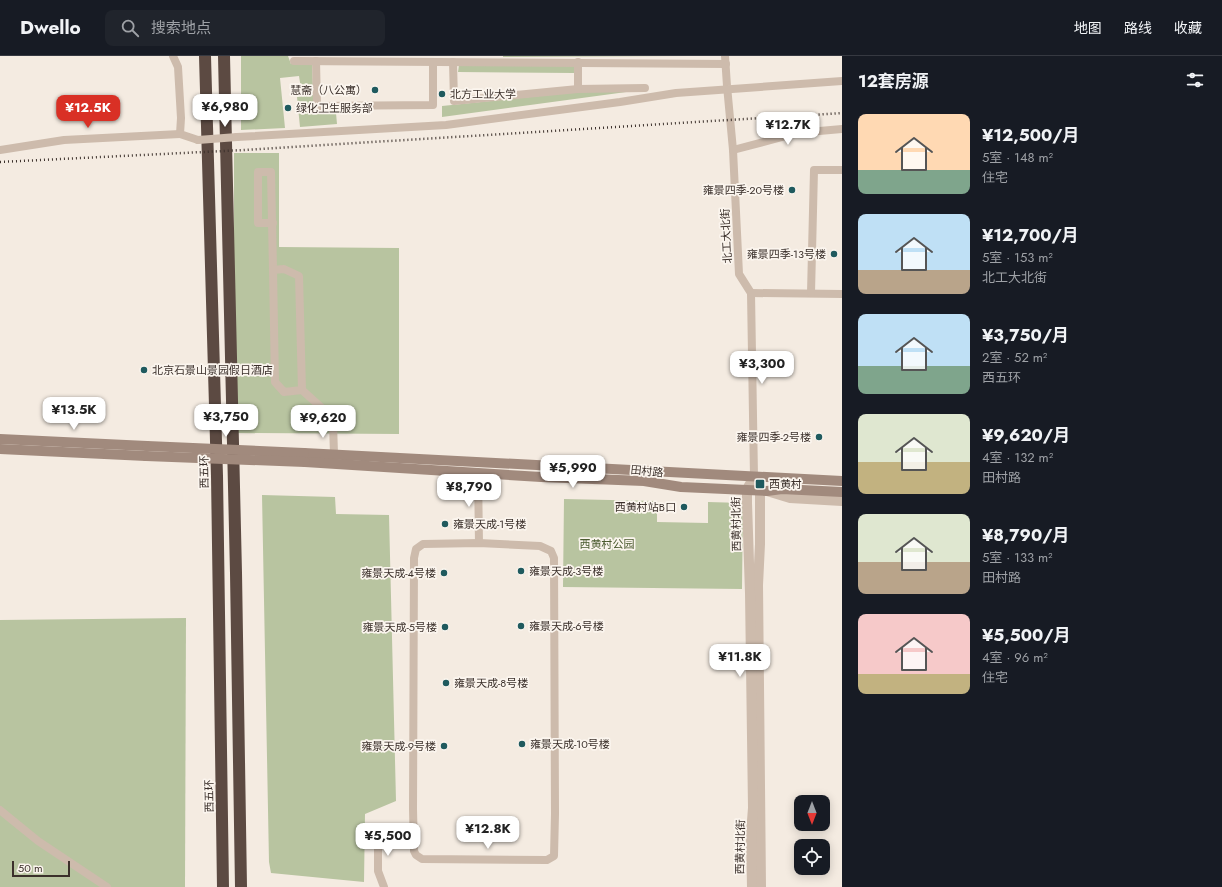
<!DOCTYPE html>
<html lang="zh">
<meta charset="utf-8">
<style>
body{margin:0;font-family:Jost,"Noto Sans SC",sans-serif;background:#20242c;color:#f1f3f6;height:100vh;display:flex;flex-direction:column;font-size:15px;white-space:nowrap}
*{box-sizing:border-box;margin:0}
p{font-size:13px;color:#9ea1a6}
.icon{flex:none;width:22px;height:22px;fill:none;stroke:currentColor;stroke-width:2;stroke-linecap:round;stroke-linejoin:round}
.map{position:relative;flex:1;overflow:hidden}
.panel{display:flex;flex-direction:column;background:#171b24;width:380px}
.panel>*{flex:none}
.needle{width:26px;rotate:180deg}
.controls{position:absolute;left:794px;top:739px;display:grid;gap:8px}
.controls a{display:grid;place-items:center;width:36px;height:36px;border-radius:8px;background:#171b24;box-shadow:0 2px 10px #0003;font-size:20px}
.scale{position:absolute;left:12px;bottom:10px;width:58px;box-sizing:border-box;padding-left:4px;border:2px solid #3b302b;border-top:0;font-size:11px;line-height:14px;white-space:nowrap;color:#3b302b;-webkit-text-stroke:3px #fbf5ee;paint-order:stroke}
.price{position:absolute;translate:-50% -34px;padding:0 9px;border-radius:8px;background:#fff;color:#222;font-size:13px;line-height:26px;filter:drop-shadow(0 1px 2px #0008)}
.price::after{content:'';position:absolute;left:50%;top:24px;width:12px;height:9px;margin-left:-6px;background:inherit;clip-path:polygon(0 0,100% 0,50% 100%)}
.price.selected{background:#d93025;color:#fff}
ul{padding:0;list-style:none}
li{display:flex;align-items:center;gap:12px;height:100px;padding:0 16px}
li span{display:grid;place-items:center;flex:none;width:112px;height:80px;border-radius:8px;color:#555}
li>.icon{margin-inline-start:auto}
span .icon{width:48px;height:48px;fill:#fffc;stroke-width:1}
li b{font-size:17px}
h2{display:flex;justify-content:space-between;align-items:center;height:48px;padding:0 16px;font-size:17px}
header{display:flex;align-items:center;gap:24px;box-sizing:border-box;height:56px;padding:0 20px;background:#171b24;border-bottom:1px solid #363941}
header strong{font-size:19px}
nav{display:flex;gap:22px;margin-inline-start:auto;font-size:14px}
.search{width:280px;height:36px;background:#20242c;display:flex;align-items:center;gap:10px;box-sizing:border-box;padding:0 14px;border-radius:8px;color:#9ea1a6;font-size:15px}
main{display:flex;flex:1;min-height:0}
.map>svg:first-child{display:block}
.green{fill:#b8c4a0}
.lines{fill:none;stroke-linecap:round;stroke-linejoin:round}
.minor{stroke:#cdbbac;stroke-width:8}
.tertiary{stroke:#cdbbac;stroke-width:10}
.secondary{stroke:#a18a7d;stroke-width:10}
.motorway{stroke:#5c4a42;stroke-width:12}
.rail{stroke:#3b302b;stroke-width:2.5;stroke-dasharray:1 3;stroke-linecap:butt}
.minor-bridge{stroke:#cdbbac;stroke-width:8}
.secondary-bridge{stroke:#a18a7d;stroke-width:10}
.poi-dot{fill:#1f5a5e;stroke:#fbf5ee;stroke-width:1.5}
.labels{text-anchor:middle;stroke-width:3.5;stroke-linejoin:round;paint-order:stroke}
.poi-label{font-size:11px;fill:#3b302b;stroke:#fbf5ee;text-anchor:start}
.street-label{font-size:11px;fill:#3b302b;stroke:#fbf5ee}
.park-label{font-size:11px;fill:#4a5a2e;stroke:#fbf5ee}
</style>
<header>
<strong>Dwello</strong>
<div class="search"><svg class="icon" aria-label="search" viewBox="0 0 24 24"><circle cx="10" cy="10" r="6"/><path d="M15 15l6 6"/></svg>搜索地点</div>
<nav><a>地图</a><a>路线</a><a>收藏</a></nav>
</header>
<main>
<div class="map">
<svg width="842" height="831" viewBox="0 0 842 831">
<rect width="100%" height="100%" fill="#f4ebe1"/>
<!-- green -->
<g class="green">
<polygon points="241,0 288,0 291,8 312,8 313,32 301,33 299,20 280,22 285,72 241,74"/>
<polygon points="503,0 689,0 503,1"/>
<polygon points="459,9 574,10 574,17 458,16"/>
<polygon points="641,34 442,61 442,50 578,36"/>
<polygon points="313,39 314,58 336,57 337,68 300,71 297,41"/>
<polygon points="234,97 279,97 279,191 399,192 399,378 234,377"/>
<polygon points="262,439 335,441 336,458 389,459 396,745 365,758 364,826 271,817 269,806"/>
<polygon points="564,443 657,445 657,466 708,467 708,446 743,447 742,533 563,531"/>
<polygon points="186,562 185,831 0,831 0,564"/>
</g>
<g class="lines">
<!-- minor -->
<g class="minor">
<polyline points="173,0 178,11 181,62 180,78 198,84"/>
<polyline points="725,0 727,30 733,94 739,218 751,237 754,421"/>
<polyline points="294,5 726,8"/>
<polyline points="316,5 317,50 433,49 433,6"/>
<polyline points="453,6 454,45 578,33 645,32"/>
<polyline points="578,6 578,33"/>
<polyline points="237,81 446,69 620,46 676,37 842,25"/>
<polyline points="0,94 64,84 180,78"/>
<polyline points="733,94 797,77 842,73"/>
<polyline points="273,167 258,167 258,116 271,116 273,214"/>
<polyline points="751,237 842,238"/>
<polyline points="811,237 814,114 842,114"/>
<polyline points="302,334 284,336 275,326 273,214 284,213 299,220 302,334 323,353 333,367 334,398"/>
<polyline points="478,417 479,487"/>
<polygon points="479,487 540,490 551,495 554,502 555,758 554,800 547,804 422,803 416,799 414,795 413,753 414,502 416,493 423,488"/>
<polyline points="0,754 38,785 107,831"/>
<polyline points="378,772 378,815 384,831"/>
</g>
<!-- tertiary -->
<g class="tertiary">
<polyline points="756,427 760,434 760,488 758,529 761,831"/>
<polyline points="767,435 790,442 842,445"/>
<polyline points="752,831 751,778 753,752 750,537 747,447 747,433 754,421"/>
</g>
<!-- secondary -->
<g class="secondary">
<polyline points="0,383 147,390"/>
<polyline points="0,393 146,400"/>
<polyline points="304,397 842,425"/>
<polyline points="305,406 541,421 644,425 681,431 767,435 782,433 842,436"/>
</g>
<!-- motorway -->
<g class="motorway">
<polyline points="205,0 217,420 223,831"/>
<polyline points="224,0 236,517 241,831"/>
</g>
<!-- rail -->
<polyline class="rail" points="0,106 244,94 842,57"/>
<!-- minor-bridge -->
<polyline class="minor-bridge" points="198,84 237,81"/>
<!-- secondary-bridge -->
<g class="secondary-bridge">
<polyline points="147,390 304,397"/>
<polyline points="146,400 305,406"/>
</g>
</g>
<!-- markers -->
<g class="poi-dot">
<circle cx="375" cy="34" r="4"/>
<circle cx="442" cy="38" r="4"/>
<circle cx="288" cy="52" r="4"/>
<circle cx="792" cy="134" r="4"/>
<circle cx="834" cy="198" r="4"/>
<circle cx="144" cy="314" r="4"/>
<circle cx="819" cy="381" r="4"/>
<rect x="755" y="423" width="10" height="10" rx="2"/>
<circle cx="684" cy="451" r="4"/>
<circle cx="445" cy="468" r="4"/>
<circle cx="521" cy="515" r="4"/>
<circle cx="444" cy="517" r="4"/>
<circle cx="521" cy="570" r="4"/>
<circle cx="445" cy="571" r="4"/>
<circle cx="446" cy="627" r="4"/>
<circle cx="522" cy="688" r="4"/>
<circle cx="444" cy="690" r="4"/>
</g>
<g class="labels">
<!-- poi labels -->
<g class="poi-label">
<text x="367" y="38" text-anchor="end">慧斋（八公寓）</text>
<text x="450" y="42">北方工业大学</text>
<text x="296" y="56">绿化卫生服务部</text>
<text x="784" y="138" text-anchor="end">雍景四季-20号楼</text>
<text x="826" y="202" text-anchor="end">雍景四季-13号楼</text>
<text x="152" y="318">北京石景山景园假日酒店</text>
<text x="811" y="385" text-anchor="end">雍景四季-2号楼</text>
<text x="769" y="432">西黄村</text>
<text x="676" y="455" text-anchor="end">西黄村站B口</text>
<text x="453" y="472">雍景天成-1号楼</text>
<text x="529" y="519">雍景天成-3号楼</text>
<text x="436" y="521" text-anchor="end">雍景天成-4号楼</text>
<text x="529" y="574">雍景天成-6号楼</text>
<text x="437" y="575" text-anchor="end">雍景天成-5号楼</text>
<text x="454" y="631">雍景天成-8号楼</text>
<text x="530" y="692">雍景天成-10号楼</text>
<text x="436" y="694" text-anchor="end">雍景天成-9号楼</text>
</g>
<!-- street labels -->
<g class="street-label">
<text transform="translate(726 180) rotate(-93)" y="4">北工大北街</text>
<text transform="translate(647 415) rotate(6)" y="4">田村路</text>
<text transform="translate(204 416) rotate(-91)" y="4">西五环</text>
<text transform="translate(736 468) rotate(-91)" y="4">西黄村北街</text>
<text transform="translate(209 740) rotate(-91)" y="4">西五环</text>
<text transform="translate(740 791) rotate(-89)" y="4">西黄村北街</text>
</g>
<!-- park labels -->
<g class="park-label">
<text x="607" y="492">西黄村公园</text>
</g>
</g>
</svg>
<div class="controls">
<a><svg class="needle" viewBox="-14 -14 28 28"><path d="M0-13l5 13h-10z" fill="#e53935"/><path d="M0 13l5-13h-10z" fill="#9ea1a6"/></svg></a>
<a><svg class="icon" aria-label="locate" viewBox="0 0 24 24"><circle cx="12" cy="12" r="6"/><path d="M12 2v4M12 18v4M2 12h4M18 12h4"/></svg></a>
</div>
<div class="scale">50 m</div>
<b class="price" style="left:225px;top:72px">¥6,980</b>
<b class="price selected" style="left:88px;top:73px">¥12.5K</b>
<b class="price" style="left:788px;top:90px">¥12.7K</b>
<b class="price" style="left:762px;top:329px">¥3,300</b>
<b class="price" style="left:74px;top:375px">¥13.5K</b>
<b class="price" style="left:226px;top:382px">¥3,750</b>
<b class="price" style="left:323px;top:383px">¥9,620</b>
<b class="price" style="left:573px;top:433px">¥5,990</b>
<b class="price" style="left:469px;top:452px">¥8,790</b>
<b class="price" style="left:740px;top:622px">¥11.8K</b>
<b class="price" style="left:488px;top:794px">¥12.8K</b>
<b class="price" style="left:388px;top:801px">¥5,500</b>
</div>
<section class="panel">
<h2>12套房源<svg class="icon" aria-label="filters" viewBox="0 0 24 24"><path d="M4 7h16M4 17h16"/><circle cx="9" cy="7" r="2"/><circle cx="15" cy="17" r="2"/></svg></h2>
<ul>
<li><span style="background:linear-gradient(#ffd9b3 70%,#7fa58c 0)"><svg class="icon" aria-label="home" viewBox="0 0 24 24"><path d="M3 11l9-7 9 7M6 9v11h12V9"/></svg></span><div><b>¥12,500/月</b><p>5室 · 148 m²</p><p>住宅</p></div></li>
<li><span style="background:linear-gradient(#bfe0f5 70%,#b9a48a 0)"><svg class="icon" aria-label="home" viewBox="0 0 24 24"><path d="M3 11l9-7 9 7M6 9v11h12V9"/></svg></span><div><b>¥12,700/月</b><p>5室 · 153 m²</p><p>北工大北街</p></div></li>
<li><span style="background:linear-gradient(#bfe0f5 65%,#7fa58c 0)"><svg class="icon" aria-label="home" viewBox="0 0 24 24"><path d="M3 11l9-7 9 7M6 9v11h12V9"/></svg></span><div><b>¥3,750/月</b><p>2室 · 52 m²</p><p>西五环</p></div></li>
<li><span style="background:linear-gradient(#dfe7d0 60%,#c2b280 0)"><svg class="icon" aria-label="home" viewBox="0 0 24 24"><path d="M3 11l9-7 9 7M6 9v11h12V9"/></svg></span><div><b>¥9,620/月</b><p>4室 · 132 m²</p><p>田村路</p></div></li>
<li><span style="background:linear-gradient(#dfe7d0 60%,#b9a48a 0)"><svg class="icon" aria-label="home" viewBox="0 0 24 24"><path d="M3 11l9-7 9 7M6 9v11h12V9"/></svg></span><div><b>¥8,790/月</b><p>5室 · 133 m²</p><p>田村路</p></div></li>
<li><span style="background:linear-gradient(#f6c9c9 75%,#c2b280 0)"><svg class="icon" aria-label="home" viewBox="0 0 24 24"><path d="M3 11l9-7 9 7M6 9v11h12V9"/></svg></span><div><b>¥5,500/月</b><p>4室 · 96 m²</p><p>住宅</p></div></li>
</ul>
</section>
</main>
